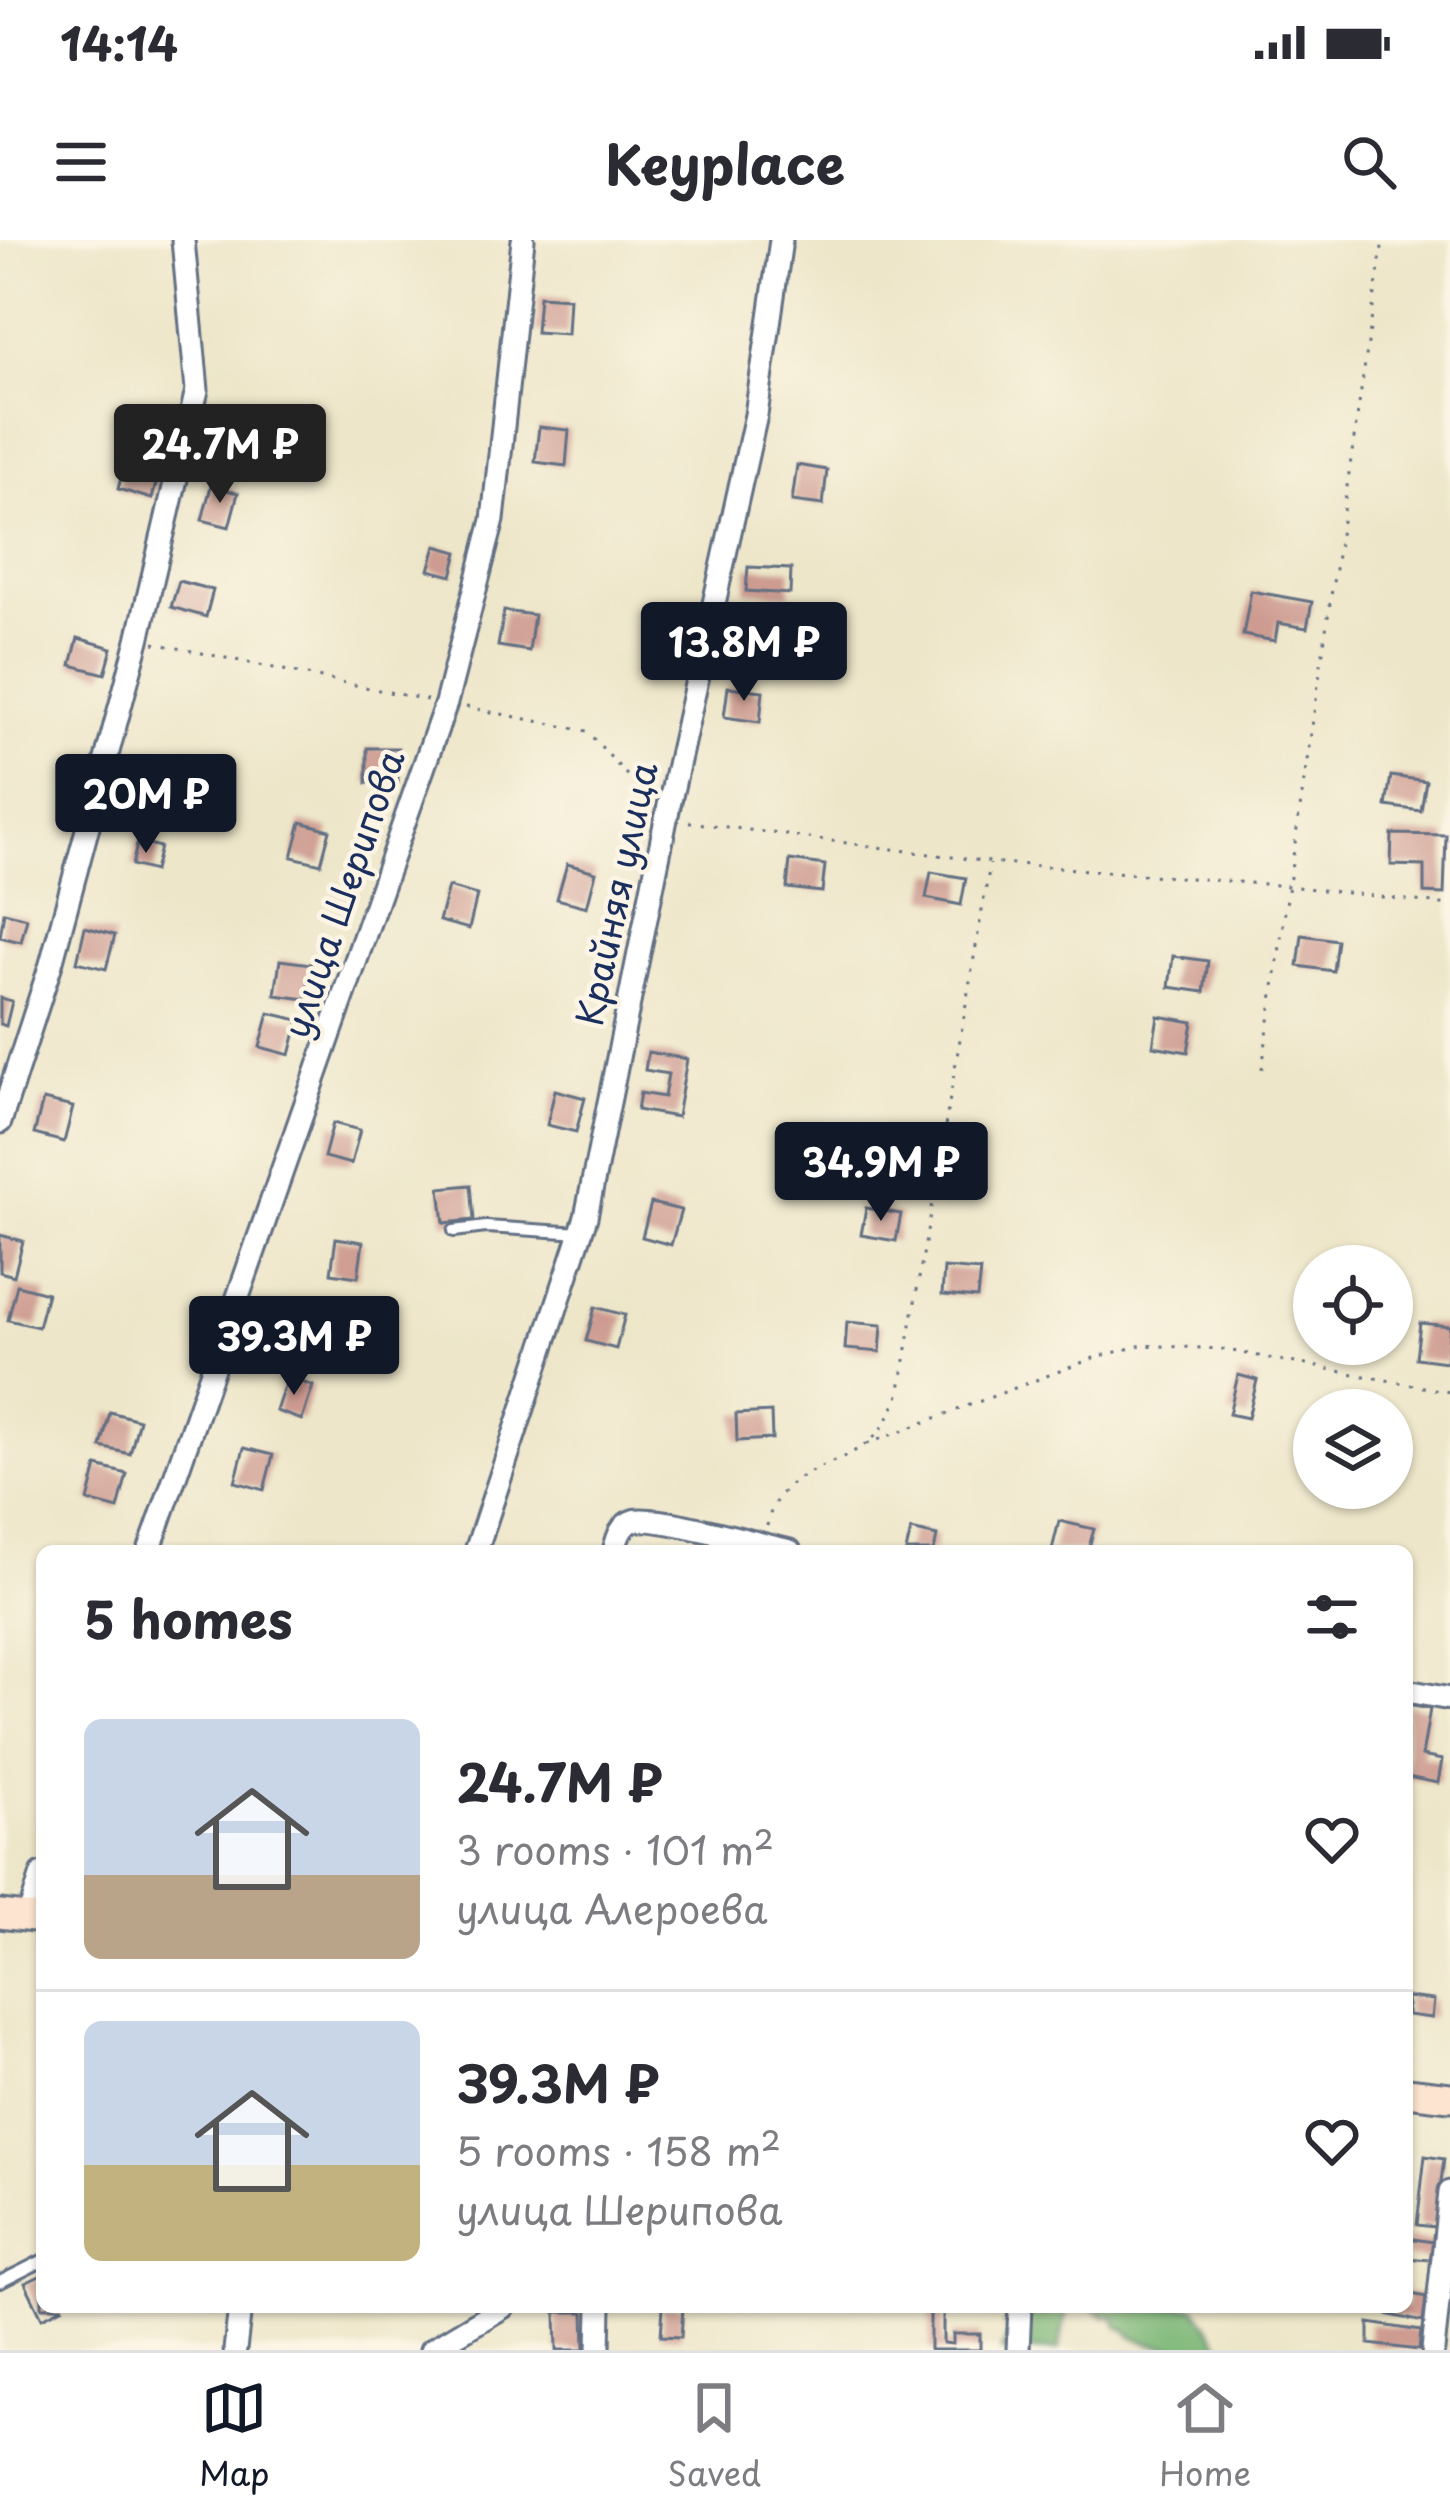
<!DOCTYPE html>
<meta charset="utf-8">
<style>
body{margin:0;font-family:"Playpen Sans",sans-serif;background:#f2f2f3;color:#2b2b33;height:100vh;display:flex;flex-direction:column;font-size:45px;white-space:nowrap}
*{box-sizing:border-box;margin:0}
p{font-size:39px;color:#7c7c81}
.icon{flex:none;width:66px;height:66px;fill:none;stroke:currentColor;stroke-width:2;stroke-linecap:round;stroke-linejoin:round}
.map{position:relative;flex:1;overflow:hidden}
.panel{position:absolute;left:36px;top:1305px;width:1377px;height:768px;display:flex;flex-direction:column;background:#fff;border-radius:18px;box-shadow:0 3px 9px #0004}
.panel>*{flex:none}
.buttons{position:absolute;left:1293px;top:1005px;display:grid;gap:24px}
.buttons a{display:grid;place-items:center;width:120px;height:120px;border-radius:50%;background:#fff;box-shadow:0 3px 9px #0004;font-size:60px}
.price{position:absolute;translate:-50% -102px;padding:0 27px;border-radius:12px;background:#111827;color:#fff;font-size:39px;line-height:78px;filter:drop-shadow(0 3px 6px #0008)}
.price::after{content:'';position:absolute;left:50%;top:72px;width:36px;height:27px;margin-left:-18px;background:inherit;clip-path:polygon(0 0,100% 0,50% 100%)}
.price.current{background:#222;color:#fff}
ul{padding:0;list-style:none}
li{display:flex;align-items:center;gap:36px;height:300px;padding:0 48px}
li+li{border-top:3px solid #e1e1e2}
li span{display:grid;place-items:center;flex:none;width:336px;height:240px;border-radius:18px;color:#555}
li>.icon{margin-inline-start:auto}
span .icon{width:144px;height:144px;fill:#fffc;stroke-width:1}
li b{font-size:51px}
h2{display:flex;justify-content:space-between;align-items:center;height:144px;padding:0 48px;font-size:51px}
.status{display:flex;justify-content:space-between;align-items:center;height:84px;padding:0 60px;background:#fff;direction:ltr}
.status svg{height:33px;fill:currentColor}
header{display:flex;justify-content:space-between;align-items:center;height:156px;padding:0 48px;background:#fff;font-size:54px;font-weight:700}
.dock{display:flex;justify-content:space-around;align-items:center;height:168px;border-top:3px solid #e1e1e2;background:#fff;font-size:33px;color:#7c7c81}
.dock a{display:grid;justify-items:center;gap:6px}
.dock .current{color:#111827}
.map>svg:first-child{display:block}
.forest{fill:#79b674;stroke:#4a7269;stroke-width:3}
.building{fill:#ce9b91}
.lines{fill:none;stroke-linecap:round;stroke-linejoin:round}
.lane-casing{stroke:#646f83;stroke-width:16}
.street-casing{stroke:#646f83;stroke-width:27}
.secondary-casing{stroke:#646f83;stroke-width:33}
.path{stroke:#646f83;stroke-width:3;stroke-dasharray:3 9;stroke-linecap:butt}
.lane{stroke:#fff;stroke-width:10}
.street{stroke:#fff;stroke-width:21}
.secondary{stroke:#fde4d0;stroke-width:27}
.labels{text-anchor:middle;stroke-width:9;stroke-linejoin:round;paint-order:stroke}
.street-label{font-size:36px;fill:#1b2f5e;stroke:#fcf5e5}
</style>
<div class="status"><b>14:14</b><svg viewBox="0 0 49 12"><path d="M0 12V9h3v3zM5 12V6h3v6zM10 12V3h3v9zM15 12V0h3v12zM26 1h20v11H26zM47 4h2v5h-2z"/></svg></div>
<header><svg class="icon" aria-label="menu" viewBox="0 0 24 24"><path d="M4 6h16M4 12h16M4 18h16"/></svg>Keyplace<svg class="icon" aria-label="search" viewBox="0 0 24 24"><circle cx="10" cy="10" r="6"/><path d="M15 15l6 6"/></svg></header>
<div class="map">
<svg width="1450" height="2110" viewBox="0 0 1450 2110">
<rect width="100%" height="100%" fill="#fcf5e5"/>
<filter id="ink" filterUnits="userSpaceOnUse"><feTurbulence type="fractalNoise" baseFrequency=".00833" numOctaves="2"/><feDisplacementMap in="SourceGraphic" scale="24" xChannelSelector="R" yChannelSelector="G"/><feConvolveMatrix kernelMatrix="1 2 1 2 8 2 1 2 1" color-interpolation-filters="sRGB"/></filter>
<filter id="wash" filterUnits="userSpaceOnUse"><feTurbulence type="fractalNoise" baseFrequency=".004" numOctaves="4" result="noise"/><feDisplacementMap in="SourceGraphic" scale="48" xChannelSelector="R" yChannelSelector="G"/><feGaussianBlur stdDeviation="2.7" result="paint"/><feColorMatrix in="noise" values="0 0 0 0 0 0 0 0 0 0 0 0 0 0 0 0 0 1.4 0 .05"/><feComposite in="paint" operator="in"/></filter>
<g filter="url(#wash)">
<rect width="100%" height="100%" fill="#ede6c9"/>
<!-- forest -->
<g class="forest">
<polygon points="1016,2067 1071,2067 1065,2078 1059,2110 1002,2110 1010,2093 1004,2084"/>
<path d="M1092,2067H1195L1225,2110C1192,2110 1143,2110 1125,2089L1119,2088L1114,2077L1104,2076Z"/>
</g>
<g id="blocks">
<!-- building -->
<g class="building">
<polygon points="539,56 569,58 567,94 536,92"/>
<polygon points="132,172 167,181 159,208 125,198"/>
<polygon points="539,187 569,190 566,226 535,222"/>
<polygon points="125,223 159,232 152,259 118,249"/>
<polygon points="797,225 827,230 823,265 792,261"/>
<polygon points="211,246 238,253 229,287 202,280"/>
<polygon points="436,306 458,312 452,336 429,330"/>
<polygon points="748,327 791,329 790,354 746,351"/>
<polygon points="179,341 213,350 206,377 171,367"/>
<polygon points="1251,351 1312,362 1307,388 1278,383 1275,401 1243,395"/>
<polygon points="504,371 534,375 529,411 498,406"/>
<polygon points="78,398 112,408 105,434 71,425"/>
<polygon points="728,447 763,451 760,482 724,477"/>
<rect x="367" y="508" width="31" height="35"/>
<polygon points="1391,536 1426,541 1421,571 1386,566"/>
<polygon points="139,545 162,551 155,576 133,570"/>
<polygon points="301,582 330,590 321,624 292,617"/>
<polygon points="1392,594 1446,595 1444,654 1424,653 1424,626 1391,625"/>
<polygon points="138,601 160,607 154,631 132,625"/>
<polygon points="790,620 825,625 822,652 787,648"/>
<polygon points="567,624 596,632 587,667 557,659"/>
<polygon points="931,632 966,638 961,665 926,658"/>
<polygon points="448,647 477,655 469,689 439,681"/>
<polygon points="4,672 27,678 21,702 0,697"/>
<polygon points="85,687 115,695 106,729 77,722"/>
<polygon points="1302,695 1337,700 1333,731 1298,726"/>
<polygon points="1173,716 1208,721 1204,752 1169,747"/>
<polygon points="280,720 311,724 306,759 275,755"/>
<polygon points="0,758 12,761 6,786 0,784"/>
<polygon points="269,773 299,780 290,815 260,807"/>
<polygon points="1158,776 1193,782 1188,812 1153,806"/>
<polygon points="648,812 687,819 677,877 637,870 640,853 664,857 668,834 645,830"/>
<polygon points="555,850 585,858 576,892 547,885"/>
<polygon points="43,860 73,867 64,902 34,894"/>
<polygon points="333,883 360,890 351,924 324,917"/>
<polygon points="471,945 474,980 444,983 440,948"/>
<polygon points="651,963 681,970 671,1005 642,997"/>
<polygon points="866,968 901,974 896,1001 861,995"/>
<polygon points="0,995 23,1001 14,1036 0,1032"/>
<polygon points="336,998 363,1002 358,1037 331,1033"/>
<polygon points="944,1028 980,1031 977,1058 942,1055"/>
<polygon points="17,1045 47,1053 38,1087 8,1080"/>
<polygon points="595,1067 625,1075 616,1109 586,1101"/>
<polygon points="847,1082 882,1085 880,1112 845,1109"/>
<polygon points="1420,1083 1450,1086 1446,1122 1416,1118"/>
<polygon points="1238,1135 1257,1140 1248,1178 1229,1174"/>
<polygon points="287,1137 313,1146 302,1180 276,1171"/>
<polygon points="110,1172 139,1180 130,1214 101,1207"/>
<polygon points="771,1172 772,1199 737,1201 736,1174"/>
<polygon points="244,1208 273,1215 264,1250 235,1242"/>
<polygon points="97,1226 127,1234 118,1269 88,1261"/>
<polygon points="1059,1281 1094,1289 1088,1311 1052,1310"/>
<polygon points="911,1290 937,1296 934,1311 906,1311"/>
<polygon points="1407,1465 1430,1469 1422,1516 1442,1520 1438,1543 1407,1537"/>
<polygon points="1407,1757 1434,1760 1432,1778 1407,1775"/>
<polygon points="1425,1916 1444,1919 1435,1987 1417,1985"/>
<polygon points="1407,1998 1433,2002 1430,2020 1407,2018"/>
<polygon points="42,2035 42,2067 64,2067 42,2078 25,2043"/>
<polygon points="1407,2053 1426,2057 1423,2082 1386,2074 1387,2067 1407,2067"/>
<polygon points="663,2067 683,2067 681,2097 661,2096"/>
<polygon points="930,2067 943,2067 943,2103 953,2104 953,2094 980,2094 980,2110 930,2110"/>
<polygon points="556,2072 584,2072 585,2110 557,2110"/>
<polygon points="1369,2083 1421,2091 1419,2110 1369,2104"/>
</g>
</g>
</g>
<g filter="url(#ink)">
<use href="#blocks" fill-opacity="0" stroke="#646f83" stroke-width="3"/>
<g class="lines">
<defs>
<g id="lane">
<polyline points="454,991 486,987 581,993"/>
<polyline points="0,2042 42,2021"/>
</g>
<g id="street">
<polyline points="0,882 51,724 138,400 197,150 183,0"/>
<polyline points="149,1311 446,463 493,280 523,0"/>
<polyline points="476,1311 586,977 666,579 756,175 781,0"/>
<path d="M614,1311C617,1300 620,1285 633,1281C655,1274 762,1305 790,1311"/>
<polyline points="1407,1451 1450,1459"/>
<polyline points="28,1678 42,1634"/>
<polyline points="235,2110 240,2067"/>
<polyline points="431,2110 503,2067"/>
<polyline points="599,2110 600,2067"/>
<polyline points="1018,2110 1020,2067"/>
<polyline points="1433,2110 1450,1952"/>
</g>
<g id="secondary">
<polyline points="0,1674 42,1679"/>
<polyline points="1407,1852 1450,1857"/>
</g>
</defs>
<!-- lane casing -->
<use href="#lane" class="lane-casing"/>
<!-- street casing -->
<use href="#street" class="street-casing"/>
<!-- secondary casing -->
<use href="#secondary" class="secondary-casing"/>
<!-- path -->
<g class="path">
<polyline points="154,403 427,460"/>
<polyline points="466,467 587,491 651,562"/>
<polyline points="689,582 990,622 1288,646 1450,665"/>
<polyline points="1262,829 1383,0"/>
<polyline points="867,1204 1094,1118 1142,1105 1221,1109 1450,1152"/>
<path d="M767,1286C777,1230 829,1231 867,1203C883,1192 891,1173 899,1155L990,624"/>
</g>
<!-- lane -->
<use href="#lane" class="lane"/>
<!-- street -->
<use href="#street" class="street"/>
<!-- secondary -->
<use href="#secondary" class="secondary"/>
</g>
</g>
<g class="labels">
<!-- street labels -->
<g class="street-label">
<text transform="translate(344 654) rotate(-71)" y="13">улица Шерипова</text>
<text transform="translate(617 654) rotate(-78)" y="13">Крайняя улица</text>
</g>
</g>
</svg>
<div class="buttons">
<a><svg class="icon" aria-label="locate" viewBox="0 0 24 24"><circle cx="12" cy="12" r="6"/><path d="M12 2v4M12 18v4M2 12h4M18 12h4"/></svg></a>
<a><svg class="icon" aria-label="layers" viewBox="0 0 24 24"><path d="M12 4l9 5-9 5-9-5zM3 14l9 5 9-5"/></svg></a>
</div>
<b class="price current" style="left:220px;top:266px">24.7M ₽</b>
<b class="price" style="left:744px;top:464px">13.8M ₽</b>
<b class="price" style="left:146px;top:616px">20M ₽</b>
<b class="price" style="left:881px;top:984px">34.9M ₽</b>
<b class="price" style="left:294px;top:1158px">39.3M ₽</b>
<section class="panel">
<h2>5 homes<svg class="icon" aria-label="filters" viewBox="0 0 24 24"><path d="M4 7h16M4 17h16"/><circle cx="9" cy="7" r="2"/><circle cx="15" cy="17" r="2"/></svg></h2>
<ul>
<li><span style="background:linear-gradient(#c9d6e8 65%,#b9a48a 0)"><svg class="icon" aria-label="home" viewBox="0 0 24 24"><path d="M3 11l9-7 9 7M6 9v11h12V9"/></svg></span><div><b>24.7M ₽</b><p>3 rooms · 101 m²</p><p>улица Алероева</p></div><svg class="icon" aria-label="heart" viewBox="0 0 24 24"><path d="M12 20l-8-8c-3-5 5-10 8-4 3-6 11-1 8 4z"/></svg></li>
<li><span style="background:linear-gradient(#c9d6e8 60%,#c2b280 0)"><svg class="icon" aria-label="home" viewBox="0 0 24 24"><path d="M3 11l9-7 9 7M6 9v11h12V9"/></svg></span><div><b>39.3M ₽</b><p>5 rooms · 158 m²</p><p>улица Шерипова</p></div><svg class="icon" aria-label="heart" viewBox="0 0 24 24"><path d="M12 20l-8-8c-3-5 5-10 8-4 3-6 11-1 8 4z"/></svg></li>
</ul>
</section>
</div>
<nav class="dock">
<a class="current"><svg class="icon" aria-label="map" viewBox="0 0 24 24"><path d="M3 6l6-2 6 2 6-2v14l-6 2-6-2-6 2zM9 4v14M15 6v14"/></svg>Map</a>
<a><svg class="icon" aria-label="saved" viewBox="0 0 24 24"><path d="M7 4h10v16l-5-4-5 4z"/></svg>Saved</a>
<a><svg class="icon" aria-label="home" viewBox="0 0 24 24"><path d="M3 11l9-7 9 7M6 9v11h12V9"/></svg>Home</a>
</nav>
